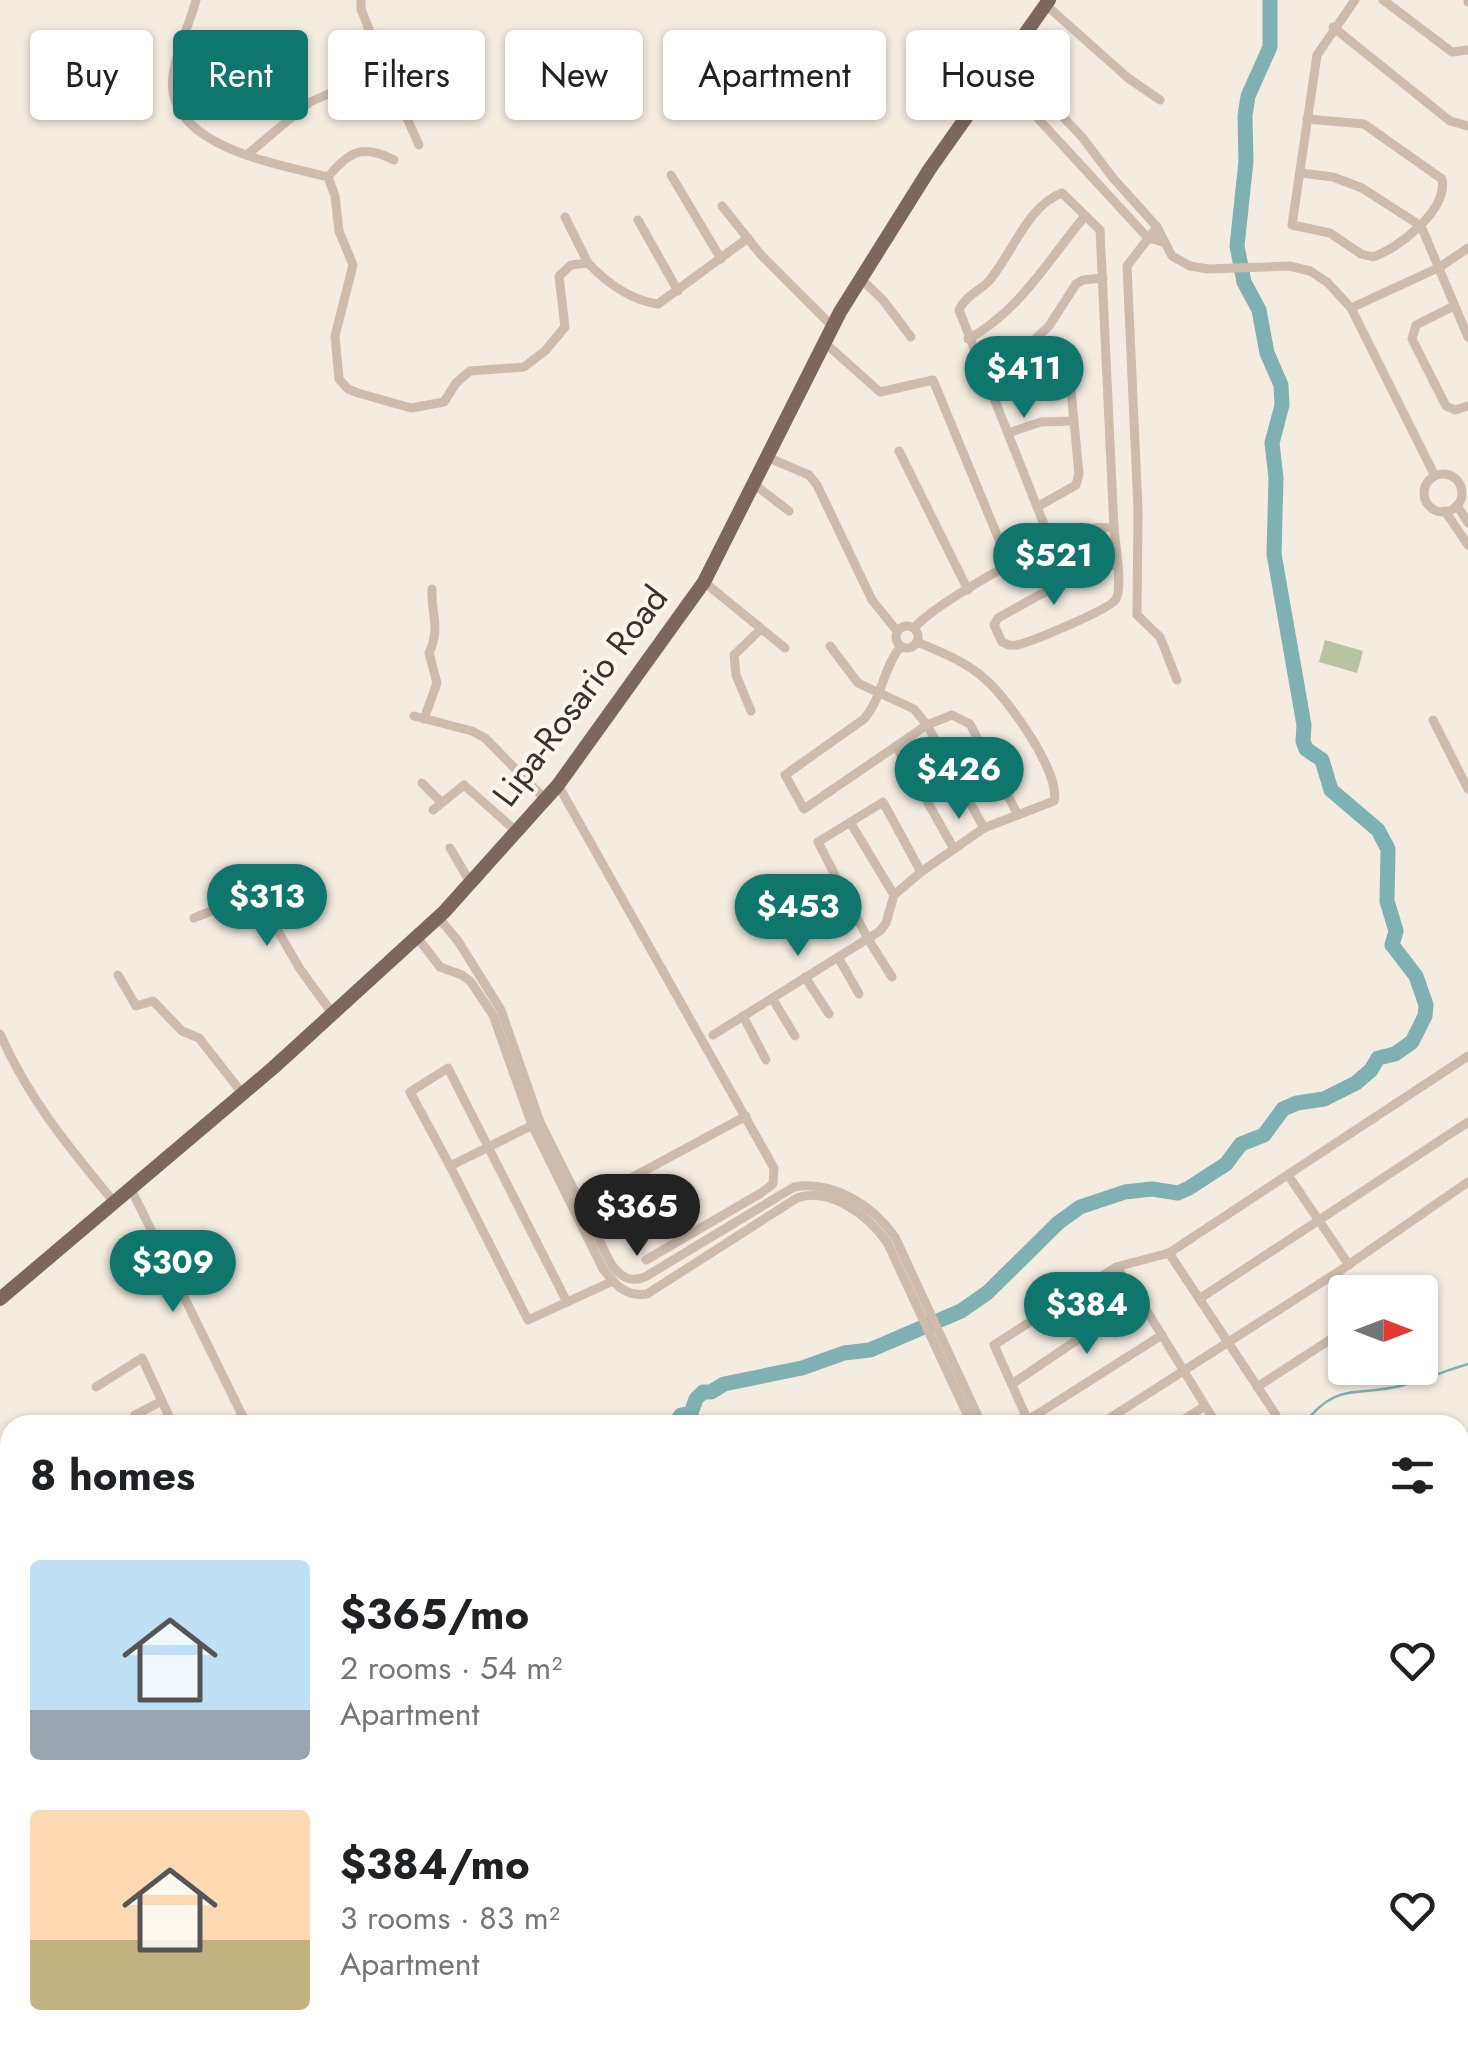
<!DOCTYPE html>
<meta charset="utf-8">
<style>
body{margin:0;font-family:Jost,sans-serif;background:#f6f6f6;color:#202124;height:100vh;display:flex;flex-direction:column;font-size:38px;white-space:nowrap}
*{box-sizing:border-box;margin:0}
p{font-size:32px;color:#757577}
.icon{flex:none;width:55px;height:55px;fill:none;stroke:currentColor;stroke-width:2;stroke-linecap:round;stroke-linejoin:round}
.map{position:relative;flex:1;overflow:hidden}
.side{position:absolute;left:0px;top:1415px;width:1470px;height:642px;display:flex;flex-direction:column;background:#fff;border-radius:30px 30px 0 0;box-shadow:0 2px 8px #0004}
.side>*{flex:none}
.banner{position:absolute;left:30px;top:30px;width:1410px;height:90px;display:flex;gap:20px}
.needle{width:65px;rotate:90deg}
.fabs{position:absolute;left:1328px;top:1275px;display:grid;gap:20px}
.fabs a{display:grid;place-items:center;width:110px;height:110px;border-radius:10px;background:#fff;box-shadow:0 2px 8px #0004;font-size:50px}
.price{position:absolute;translate:-50% -85px;padding:0 22px;border-radius:35px;background:#0f766e;color:#fff;font-size:32px;line-height:65px;filter:drop-shadow(0 2px 5px #0008)}
.price::after{content:'';position:absolute;left:50%;top:60px;width:30px;height:22px;margin-left:-15px;background:inherit;clip-path:polygon(0 0,100% 0,50% 100%)}
.price.current{background:#222;color:#fff}
ul{padding:0;list-style:none}
li{display:flex;align-items:center;gap:30px;height:250px;padding:0 30px}
li span{display:grid;place-items:center;flex:none;width:280px;height:200px;border-radius:10px;color:#555}
li>.icon{margin-inline-start:auto}
span .icon{width:120px;height:120px;fill:#fffc;stroke-width:1}
li b{font-size:42px}
h2{display:flex;justify-content:space-between;align-items:center;height:120px;padding:0 30px;font-size:42px}
.chip{padding:0 35px;border-radius:10px;background:#fff;box-shadow:0 2px 8px #0004;font-size:35px;line-height:90px}
.chip.current{background:#0f766e;color:#fff}
.map>svg:first-child{display:block}
.green{fill:#b8c4a0}
.lines{fill:none;stroke-linecap:round;stroke-linejoin:round}
.stream{stroke:#7fb0b2;stroke-width:2.5}
.river{stroke:#7fb0b2;stroke-width:15}
.minor{stroke:#cdbbac;stroke-width:9}
.primary{stroke:#7d675c;stroke-width:14}
.labels{text-anchor:middle;stroke-width:8;stroke-linejoin:round;paint-order:stroke}
.street-label{font-size:35px;fill:#3b302b;stroke:#fbf5ee}
</style>
<div class="map">
<svg width="1468" height="2057" viewBox="0 0 1468 2057">
<rect width="100%" height="100%" fill="#f4ebe1"/>
<!-- green -->
<polygon class="green" points="1325,640 1363,651 1357,673 1319,662"/>
<g class="lines">
<!-- stream -->
<g class="stream">
<path d="M1303,1425C1337,1381 1354,1397 1400,1386C1423,1380 1445,1371 1468,1364"/>
<polyline points="229,2048 251,2057"/>
<polyline points="1184,2048 1196,2057"/>
<path d="M1230,2048C1242,2057 1257,2056 1269,2048"/>
<polyline points="372,2057 387,2048"/>
</g>
<!-- river -->
<g class="river">
<polyline points="674,1425 681,1415 691,1413 696,1399 703,1392 711,1392 724,1384 802,1368 844,1353 870,1350 961,1311 987,1293 1058,1223 1080,1207 1125,1192 1152,1189 1178,1193 1189,1188 1226,1164 1241,1144 1264,1135 1283,1109 1297,1103 1324,1099 1356,1083 1371,1070 1378,1058 1395,1054 1412,1042 1425,1016 1426,1005 1416,976 1392,945 1396,931 1387,901 1388,849 1378,830 1331,790 1322,760 1306,749 1303,741 1304,725 1274,554 1276,478 1272,443 1282,405 1281,385 1267,353 1259,310 1244,282 1237,246 1246,161 1245,116 1248,96 1270,47 1270,0"/>
<polyline points="187,2057 201,2048"/>
</g>
<!-- minor -->
<g class="minor">
<path d="M196,0C190,24 176,50 173,75C163,146 278,164 328,177L335,196L339,231L353,265L335,336L339,379L348,389L358,393L411,408L444,402L456,383L470,371L524,367L545,351L565,327L559,276L571,265L588,263L565,217"/>
<polyline points="1383,0 1452,52 1468,50"/>
<polyline points="1468,0 1468,2"/>
<polyline points="1046,5 1128,78 1160,100"/>
<polyline points="1333,27 1450,121 1468,126"/>
<polyline points="1007,58 1082,137 1113,178 1157,227 1172,256 1190,266 1208,269 1289,266 1310,271 1327,282 1351,308 1435,476"/>
<polyline points="381,60 419,145"/>
<polyline points="996,73 1147,237 1162,242"/>
<path d="M1307,119L1364,124L1442,179C1448,210 1399,248 1373,257L1361,254L1330,233L1292,225L1317,55L1355,0"/>
<polyline points="248,154 310,102 369,76 381,60 361,9 361,0"/>
<polyline points="1301,173 1333,177 1362,188 1421,226 1468,337"/>
<polyline points="671,175 721,259"/>
<path d="M328,177C349,151 363,144 394,160"/>
<polyline points="722,206 761,255 833,327"/>
<polyline points="638,220 678,291"/>
<polyline points="1157,227 1127,266 1138,509 1137,615 1160,637 1177,680"/>
<path d="M588,263C607,283 630,300 658,304L748,238"/>
<polyline points="861,279 883,300 911,337"/>
<polyline points="1454,306 1416,325 1412,339 1446,406 1455,410 1468,406"/>
<polyline points="1351,308 1440,267 1468,248"/>
<path d="M968,339C1020,311 1048,260 1085,216"/>
<polyline points="825,343 880,392 933,380 1000,542"/>
<polyline points="1030,344 1071,390 1079,474 1076,485 1037,507"/>
<polyline points="984,373 1030,344 1049,326 1076,284 1083,280 1103,278"/>
<polyline points="1008,433 1041,422 1072,421"/>
<polyline points="899,451 968,590"/>
<polyline points="769,458 809,475 817,485 872,600 897,631"/>
<circle cx="1443" cy="493" r="19"/>
<polyline points="755,485 789,511"/>
<polyline points="1457,505 1468,523"/>
<polyline points="1445,511 1468,545"/>
<path d="M1051,542L959,310C965,297 977,292 987,283C1010,259 1027,205 1062,193L1100,230L1114,528C1115,544 1123,586 1116,599C1111,609 1031,642 1017,645C1009,646 1008,645 1002,642L994,625L998,618L1079,573L1117,564"/>
<polyline points="704,582 785,648"/>
<circle cx="907" cy="637" r="11"/>
<path d="M914,628C937,602 1048,540 1083,530C1093,527 1103,527 1114,528"/>
<polyline points="830,646 858,683 914,709 927,725 984,828"/>
<path d="M900,647C883,669 882,698 864,719L785,775L804,809L927,725L952,715L970,724L1018,815"/>
<polyline points="751,711 736,675 734,655 761,629"/>
<polyline points="414,716 472,731 485,738 545,799"/>
<path d="M424,719L437,683L429,653C441,627 431,616 432,589"/>
<polyline points="1433,720 1468,789"/>
<polyline points="896,746 954,849"/>
<polyline points="422,783 441,802"/>
<polyline points="558,785 774,1168 773,1184 761,1193 646,1260"/>
<polyline points="433,810 464,785 516,831"/>
<polyline points="850,822 894,895"/>
<polyline points="450,848 470,882"/>
<path d="M438,917L458,941L501,1010L540,1122L611,1264C621,1277 629,1283 645,1277L794,1187C834,1180 873,1206 895,1237L982,1425"/>
<polyline points="194,918 256,893 300,969 332,1013"/>
<path d="M417,937L440,967L462,975L471,982L493,1015L532,1125L603,1269C616,1285 625,1297 647,1294L797,1198C831,1186 869,1217 887,1242L972,1425"/>
<polyline points="838,957 859,994"/>
<polyline points="118,975 136,1006 153,1001 182,1031 199,1038 242,1093"/>
<polyline points="805,977 829,1014"/>
<polyline points="892,977 868,939 818,842 883,802 921,872"/>
<polyline points="772,998 795,1036"/>
<polyline points="743,1016 766,1060"/>
<path d="M0,1034C30,1101 68,1146 114,1202"/>
<path d="M713,1035L880,931L886,923L894,895L921,872L984,828L1054,801C1061,773 1008,699 986,680C967,662 941,652 917,642"/>
<polyline points="533,1125 450,1166 528,1320 613,1281"/>
<polyline points="450,1166 410,1092 448,1068 567,1302"/>
<polyline points="1288,1175 1349,1265"/>
<polyline points="618,1185 746,1116"/>
<polyline points="131,1189 247,1425"/>
<polyline points="1169,1253 1276,1415"/>
<polyline points="1116,1267 1139,1298 1217,1425"/>
<polyline points="1199,1299 1468,1122"/>
<polyline points="1012,1384 1139,1298"/>
<polyline points="96,1387 142,1358 173,1425"/>
<polyline points="1257,1387 1345,1330"/>
<polyline points="135,1415 162,1401"/>
<polyline points="1028,1420 1162,1335"/>
<polyline points="1030,1425 994,1345 1116,1267 1169,1253 1468,1056"/>
<polyline points="1099,1425 1341,1270 1468,1182"/>
<polyline points="1175,1425 1205,1406"/>
<polyline points="1460,1709 1468,1704"/>
<polyline points="0,1802 10,1820"/>
<polyline points="1460,1858 1468,1852"/>
<polyline points="1460,1877 1468,1889"/>
<polyline points="1460,1962 1468,1971"/>
<polyline points="988,2057 1006,2048"/>
</g>
<!-- primary -->
<polyline class="primary" points="0,1299 273,1068 444,912 558,785 704,582 840,312 929,170 1049,0"/>
</g>
<g class="labels">
<!-- street labels -->
<g class="street-label">
<text transform="translate(580 696) rotate(-53)" y="12">Lipa-Rosario Road</text>
</g>
</g>
</svg>
<div class="fabs">
<a><svg class="needle" viewBox="-14 -14 28 28"><path d="M0-13l5 13h-10z" fill="#e53935"/><path d="M0 13l5-13h-10z" fill="#757577"/></svg></a>
</div>
<b class="price" style="left:1024px;top:421px">$411</b>
<b class="price" style="left:1054px;top:608px">$521</b>
<b class="price" style="left:959px;top:822px">$426</b>
<b class="price" style="left:267px;top:949px">$313</b>
<b class="price" style="left:798px;top:959px">$453</b>
<b class="price current" style="left:637px;top:1259px">$365</b>
<b class="price" style="left:173px;top:1315px">$309</b>
<b class="price" style="left:1087px;top:1357px">$384</b>
<div class="banner">
<a class="chip">Buy</a>
<a class="chip current">Rent</a>
<a class="chip">Filters</a>
<a class="chip">New</a>
<a class="chip">Apartment</a>
<a class="chip">House</a>
</div>
<section class="side">
<h2>8 homes<svg class="icon" aria-label="filters" viewBox="0 0 24 24"><path d="M4 7h16M4 17h16"/><circle cx="9" cy="7" r="2"/><circle cx="15" cy="17" r="2"/></svg></h2>
<ul>
<li><span style="background:linear-gradient(#bfe0f5 75%,#9aa5b1 0)"><svg class="icon" aria-label="home" viewBox="0 0 24 24"><path d="M3 11l9-7 9 7M6 9v11h12V9"/></svg></span><div><b>$365/mo</b><p>2 rooms · 54 m²</p><p>Apartment</p></div><svg class="icon" aria-label="heart" viewBox="0 0 24 24"><path d="M12 20l-8-8c-3-5 5-10 8-4 3-6 11-1 8 4z"/></svg></li>
<li><span style="background:linear-gradient(#ffd9b3 65%,#c2b280 0)"><svg class="icon" aria-label="home" viewBox="0 0 24 24"><path d="M3 11l9-7 9 7M6 9v11h12V9"/></svg></span><div><b>$384/mo</b><p>3 rooms · 83 m²</p><p>Apartment</p></div><svg class="icon" aria-label="heart" viewBox="0 0 24 24"><path d="M12 20l-8-8c-3-5 5-10 8-4 3-6 11-1 8 4z"/></svg></li>
</ul>
</section>
</div>
